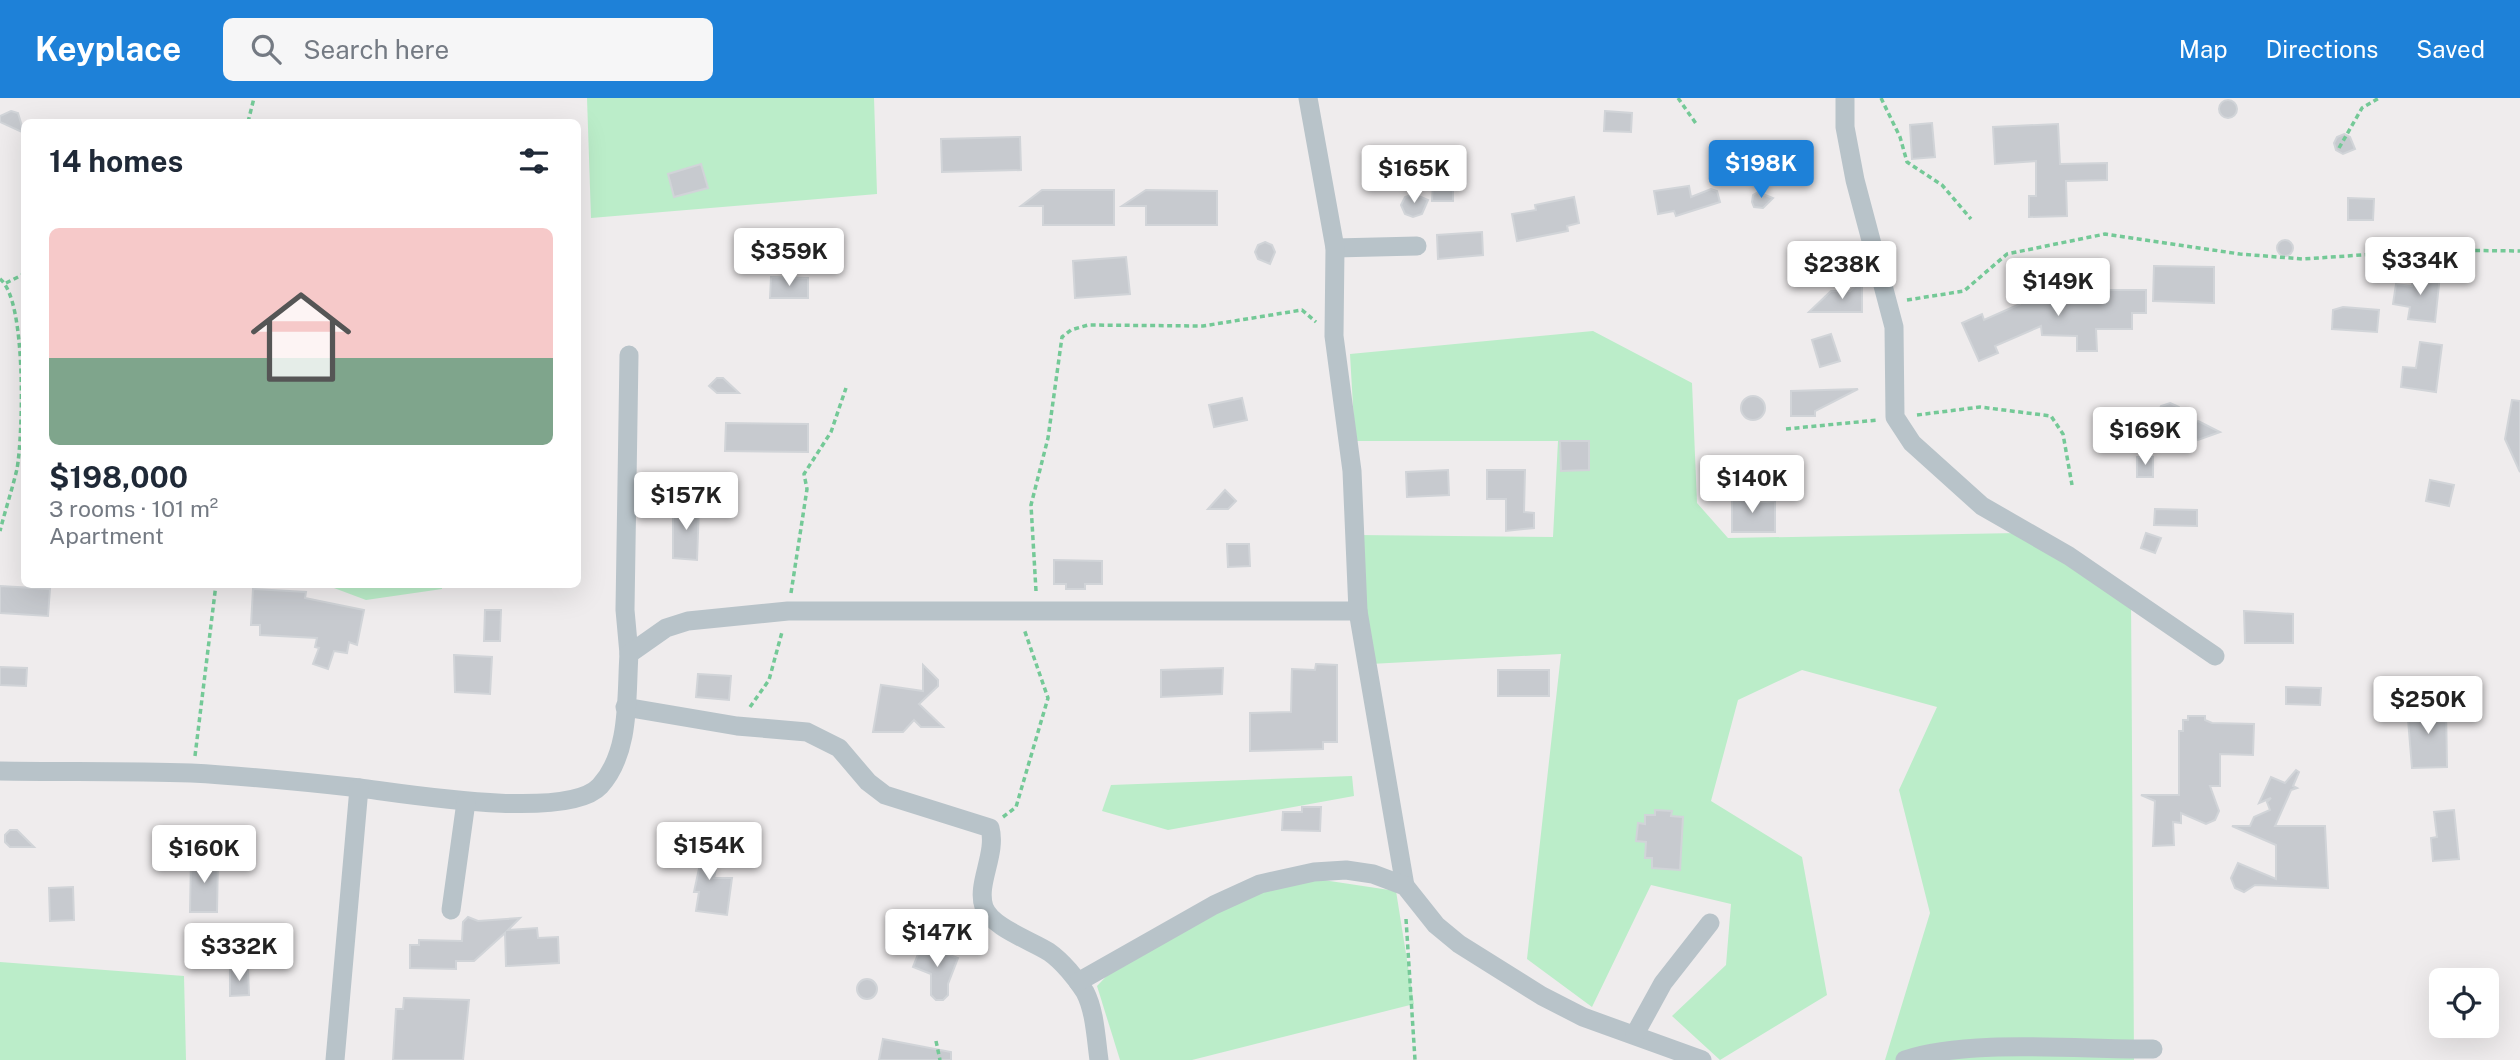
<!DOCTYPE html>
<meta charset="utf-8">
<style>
body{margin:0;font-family:"Public Sans",sans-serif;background:#f6f6f7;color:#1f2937;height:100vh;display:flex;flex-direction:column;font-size:26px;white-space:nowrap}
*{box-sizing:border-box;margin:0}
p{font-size:23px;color:#747a83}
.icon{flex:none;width:38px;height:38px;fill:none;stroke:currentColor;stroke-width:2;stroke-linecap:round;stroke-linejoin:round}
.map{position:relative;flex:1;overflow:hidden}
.details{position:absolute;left:21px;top:21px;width:560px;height:469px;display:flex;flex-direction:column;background:#fff;border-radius:10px;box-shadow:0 7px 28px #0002}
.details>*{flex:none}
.controls{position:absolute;left:2429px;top:870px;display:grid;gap:14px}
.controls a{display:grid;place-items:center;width:70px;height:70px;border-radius:10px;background:#fff;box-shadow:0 7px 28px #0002;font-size:35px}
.price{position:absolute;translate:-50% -60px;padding:0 16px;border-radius:7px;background:#fff;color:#222;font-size:23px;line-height:46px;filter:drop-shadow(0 2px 4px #0008)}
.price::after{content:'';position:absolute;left:50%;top:42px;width:21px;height:16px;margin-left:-10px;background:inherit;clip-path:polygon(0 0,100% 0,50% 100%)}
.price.current{background:#1e81d8;color:#fff}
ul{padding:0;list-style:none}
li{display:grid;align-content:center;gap:14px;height:371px;padding:0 28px}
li+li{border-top:2px solid #e0e1e3}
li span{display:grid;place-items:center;height:217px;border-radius:10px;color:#555}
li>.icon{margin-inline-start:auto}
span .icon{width:126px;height:126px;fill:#fffc;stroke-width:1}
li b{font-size:30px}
h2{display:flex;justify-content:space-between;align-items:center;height:84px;padding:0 28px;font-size:30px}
header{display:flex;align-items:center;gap:42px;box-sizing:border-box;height:98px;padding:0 35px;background:#1e81d8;color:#fff}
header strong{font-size:33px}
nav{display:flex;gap:38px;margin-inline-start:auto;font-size:24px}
.search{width:490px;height:63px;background:#f6f6f7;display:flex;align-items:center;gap:18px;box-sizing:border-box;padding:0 24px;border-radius:10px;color:#747a83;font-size:26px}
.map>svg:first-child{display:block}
.green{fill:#bbedc9}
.building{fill:#c7cacf;stroke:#d1d4d8;stroke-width:2}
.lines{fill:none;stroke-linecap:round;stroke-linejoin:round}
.path{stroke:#74c997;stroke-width:3.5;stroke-dasharray:5 3.5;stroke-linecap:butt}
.minor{stroke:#b8c3c9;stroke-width:19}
</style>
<header>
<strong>Keyplace</strong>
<div class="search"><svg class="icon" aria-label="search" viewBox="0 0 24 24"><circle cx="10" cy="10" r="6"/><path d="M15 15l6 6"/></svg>Search here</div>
<nav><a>Map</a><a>Directions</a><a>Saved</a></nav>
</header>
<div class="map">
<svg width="2520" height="962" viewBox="0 0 2520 962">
<rect width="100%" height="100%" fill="#efeced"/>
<!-- green -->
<g class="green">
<polygon points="587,0 874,0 877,96 591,120"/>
<polygon points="1593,233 1692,285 1697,405 1728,440 2019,435 2131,499 2134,962 1885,962 1930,815 1899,692 1937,609 1802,572 1738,602 1711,703 1802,759 1827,897 1720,962 1672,918 1726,867 1731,806 1651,787 1592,909 1527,861 1561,556 1370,566 1358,437 1553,439 1558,343 1355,343 1350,256"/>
<polygon points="442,487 442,491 366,502 326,487"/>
<polygon points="1352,678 1354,698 1168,732 1102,713 1111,687"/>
<polygon points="1290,777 1396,793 1414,906 1192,962 1120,962 1097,888 1147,836"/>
<polygon points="0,864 184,878 186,962 0,962"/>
</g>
<!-- building -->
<g class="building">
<circle cx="2228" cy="11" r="9"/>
<polygon points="11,13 18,15 24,35 0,24 0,18"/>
<polygon points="1605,13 1632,15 1631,34 1604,33"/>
<polygon points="1932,25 1935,59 1912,61 1910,27"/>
<polygon points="2058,26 2060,66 2107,65 2107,82 2066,83 2067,118 2029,119 2029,98 2036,98 2036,63 1995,66 1993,29"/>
<polygon points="2344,36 2350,39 2355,51 2343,56 2336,52 2334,45 2337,39"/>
<polygon points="1020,39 1021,72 942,74 941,41"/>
<polygon points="701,66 708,90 674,99 668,76"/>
<polygon points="1433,84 1453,85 1453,103 1432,103"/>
<polygon points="1689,88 1691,99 1711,91 1717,93 1720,104 1676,118 1674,113 1658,116 1654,93"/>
<polygon points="1042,92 1114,92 1114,127 1043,127 1043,108 1021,108"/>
<polygon points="1146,92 1217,93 1217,127 1146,127 1146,108 1122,108"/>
<polygon points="1758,94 1773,100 1763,110 1754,109 1752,104 1753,97"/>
<polygon points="1414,96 1428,102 1422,116 1413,119 1405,116 1401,107 1405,99"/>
<polygon points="1574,99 1579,125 1567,128 1568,133 1517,143 1512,116 1536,112 1535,107"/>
<polygon points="2348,100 2374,101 2373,122 2348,122"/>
<polygon points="1482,134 1483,157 1438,161 1437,137"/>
<circle cx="2285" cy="150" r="8"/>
<polygon points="1265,144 1272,147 1275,154 1270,166 1258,161 1255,154 1258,147"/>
<polygon points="1126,159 1130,196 1075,200 1073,163"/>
<polygon points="2154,168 2214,169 2214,205 2153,203"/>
<polygon points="2414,174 2440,177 2435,224 2408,221 2410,209 2393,206 2396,186 2412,188"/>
<polygon points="771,179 808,180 808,200 770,200"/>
<polygon points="1862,181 1862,214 1809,214 1831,193 1850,193"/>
<polygon points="2081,192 2146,192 2146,215 2132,215 2132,231 2096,231 2097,253 2077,253 2077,238 2042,237 2041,228 1995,248 1998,255 1979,263 1962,225 1982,216 1984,222 2020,206 2020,197 2081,197"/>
<polygon points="2343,209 2379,212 2377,234 2332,231 2333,212"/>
<polygon points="1831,236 1840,263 1820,269 1812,242"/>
<polygon points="2420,244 2442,247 2436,294 2401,289 2403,269 2416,270"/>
<polygon points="717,280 723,280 739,295 717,295 709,288"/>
<polygon points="1858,291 1815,313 1815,318 1791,318 1791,293"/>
<circle cx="1753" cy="310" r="12"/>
<polygon points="1242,300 1247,322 1214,329 1209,307"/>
<polygon points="2512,302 2520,303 2520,374 2505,341"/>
<polygon points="2170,305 2179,309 2186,325 2169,331 2160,327 2157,317 2161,308"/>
<polygon points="2198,323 2220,334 2198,342 2191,339 2187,328"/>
<polygon points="726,325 808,326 808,354 725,353"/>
<polygon points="1560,343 1589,343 1589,372 1561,373"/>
<rect x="2137" y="359" width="16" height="20"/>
<polygon points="1448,372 1449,397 1407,399 1406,374"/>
<polygon points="1487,372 1525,372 1524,414 1534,415 1534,430 1506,433 1506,401 1487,401"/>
<polygon points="2430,382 2454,387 2449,408 2426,403"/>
<polygon points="1225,392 1236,403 1228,411 1208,411"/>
<polygon points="1754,395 1754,405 1775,403 1775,434 1732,434 1732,396"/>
<polygon points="673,407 699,408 697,462 673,460"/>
<polygon points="2155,411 2197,412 2197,428 2154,427"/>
<polygon points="2146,435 2161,440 2155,455 2141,450"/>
<polygon points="1227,446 1249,446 1250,468 1228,469"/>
<polygon points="1054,462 1102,463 1102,486 1085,486 1085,491 1066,491 1066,486 1054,486"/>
<polygon points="0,488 50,491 48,518 0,515"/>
<polygon points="253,491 306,494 305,500 364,512 357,547 349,544 347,555 334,553 328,571 313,566 319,550 315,549 317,540 260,537 260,527 251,527"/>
<polygon points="485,512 501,512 500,543 484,543"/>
<polygon points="2244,513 2293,516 2293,545 2245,545"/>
<polygon points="454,557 492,559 490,596 455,594"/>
<polygon points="1316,566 1337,567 1337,644 1323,644 1323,651 1250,653 1250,615 1291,614 1292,571 1315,572"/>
<polygon points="923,567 938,582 938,588 919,606 943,629 921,629 914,622 903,634 873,634 881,587 923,593"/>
<polygon points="0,569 27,570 26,588 0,587"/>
<polygon points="1223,570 1222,596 1161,599 1161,572"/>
<rect x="1498" y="572" width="51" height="26"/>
<polygon points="698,576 731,578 729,602 696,599"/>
<polygon points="2286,589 2321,590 2320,607 2286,606"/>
<polygon points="2446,608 2447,669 2412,670 2407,609"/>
<polygon points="2188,618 2205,618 2205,622 2212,625 2254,626 2253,657 2220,656 2220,688 2210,688 2219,713 2215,722 2206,726 2181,715 2181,725 2173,724 2174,747 2153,748 2155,703 2141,697 2179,697 2179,633 2183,633 2183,622 2188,622"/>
<polygon points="2296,672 2299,674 2293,688 2297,690 2291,692 2275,728 2325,728 2328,790 2255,787 2244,794 2235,790 2231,780 2238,765 2276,781 2276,747 2232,728 2250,728 2254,719 2270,712 2267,704 2271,700 2259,705 2271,679 2285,685"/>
<polygon points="1302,709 1321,709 1320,733 1282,732 1283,714 1302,714"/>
<polygon points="1655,712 1672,713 1671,718 1683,719 1680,772 1652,770 1652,760 1645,760 1646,744 1636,743 1638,725 1645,726 1645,717 1655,717"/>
<polygon points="2454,712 2459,761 2433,763 2431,740 2437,739 2434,714"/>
<polygon points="10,732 17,732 34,749 10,749 5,744 5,737"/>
<polygon points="204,732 204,759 188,759 187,733"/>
<polygon points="690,738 697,738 703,743 702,764 717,767 714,780 732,780 727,817 696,813 699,794 694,794 700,766 684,751 684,743"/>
<polygon points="191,759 218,760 217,814 190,814"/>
<polygon points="73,789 74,822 50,823 49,790"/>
<polygon points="468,819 478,823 520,820 508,832 537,830 538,840 558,839 559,865 506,868 505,835 474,863 456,863 456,871 410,870 410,847 419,847 419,842 462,843 463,824"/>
<polygon points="922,846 958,860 948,886 948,897 943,902 936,902 931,897 931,876 913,869"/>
<polygon points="248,871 249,897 230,898 230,872"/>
<circle cx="867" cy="891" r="10"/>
<polygon points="404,900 469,902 463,962 393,962 396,911 403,911"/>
<polygon points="883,941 951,954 951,962 879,962"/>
</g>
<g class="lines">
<!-- path -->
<g class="path">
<polyline points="1678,0 1697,27"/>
<polyline points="1881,0 1900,39 1907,64 1942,87 1971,121"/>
<polyline points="248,24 254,0"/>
<polyline points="2339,50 2362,10 2379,0"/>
<path d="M0,181C27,202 23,337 17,371C12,392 5,413 0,433"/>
<polyline points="6,185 24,176"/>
<polyline points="1907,202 1964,193 2007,156 2105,136 2240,156 2303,161 2434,152 2520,153"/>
<polyline points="1917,317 1980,309 2051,318 2063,336 2072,387"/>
<polyline points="1786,331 1878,322"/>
<polyline points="1036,493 1031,407 1048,340 1062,239 1071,232 1088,227 1203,228 1302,212 1316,224"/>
<polyline points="791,495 807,391 804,376 831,334 846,290"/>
<polyline points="750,609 769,582 782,534"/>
<polyline points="195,658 216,486"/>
<polyline points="1003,719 1016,709 1048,600 1024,531"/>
<polyline points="1406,821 1415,962"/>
<polyline points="936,943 940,962"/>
</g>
<!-- minor -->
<g class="minor">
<polyline points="1845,0 1845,29 1855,82 1894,229 1895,319 1912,345 1982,408 2069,458 2215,558"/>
<polyline points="1335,150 1417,148"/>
<polyline points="1358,513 1405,788"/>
<polyline points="629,556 625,512 629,257"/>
<path d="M625,609L737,628L807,634L839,650L868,684L885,697L990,730C997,756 976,786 984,809C991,829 1032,843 1049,854C1062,863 1077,881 1085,894C1095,913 1096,941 1099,962"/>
<path d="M0,673C64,674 128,673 191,675C247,678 305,684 360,690C407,696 568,723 600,688C631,654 626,598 629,556L666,530L688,523L788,513H1358L1352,373L1334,238L1335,150L1308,0"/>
<polyline points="451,812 466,704"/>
<polyline points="1078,884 1214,807 1260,786 1314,774 1346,772 1373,776 1405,788 1436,827 1459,846 1542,898 1583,919 1702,962"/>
<polyline points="1635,936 1663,885 1710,825"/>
<polyline points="335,962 359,690"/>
<path d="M1905,962C1968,940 2084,952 2153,951"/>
</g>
</g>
</svg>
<div class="controls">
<a><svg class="icon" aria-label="locate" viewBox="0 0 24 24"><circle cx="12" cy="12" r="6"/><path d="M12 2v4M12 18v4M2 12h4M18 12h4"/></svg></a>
</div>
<b class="price current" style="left:1761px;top:102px">$198K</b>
<b class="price" style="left:1414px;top:107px">$165K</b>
<b class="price" style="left:789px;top:190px">$359K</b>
<b class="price" style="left:2420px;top:199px">$334K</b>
<b class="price" style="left:1842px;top:203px">$238K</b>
<b class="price" style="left:2058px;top:220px">$149K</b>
<b class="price" style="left:2145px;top:369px">$169K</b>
<b class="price" style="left:1752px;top:417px">$140K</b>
<b class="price" style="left:686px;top:434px">$157K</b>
<b class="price" style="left:2428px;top:638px">$250K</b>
<b class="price" style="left:709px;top:784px">$154K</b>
<b class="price" style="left:204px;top:787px">$160K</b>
<b class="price" style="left:937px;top:871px">$147K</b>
<b class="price" style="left:239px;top:885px">$332K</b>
<section class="details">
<h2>14 homes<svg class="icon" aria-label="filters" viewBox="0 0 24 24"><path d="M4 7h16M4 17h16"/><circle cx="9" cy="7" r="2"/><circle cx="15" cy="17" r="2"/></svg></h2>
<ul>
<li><span style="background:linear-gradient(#f6c9c9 60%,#7fa58c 0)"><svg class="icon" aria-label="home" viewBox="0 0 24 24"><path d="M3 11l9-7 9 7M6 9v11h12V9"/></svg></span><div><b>$198,000</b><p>3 rooms · 101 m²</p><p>Apartment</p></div></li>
</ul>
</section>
</div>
